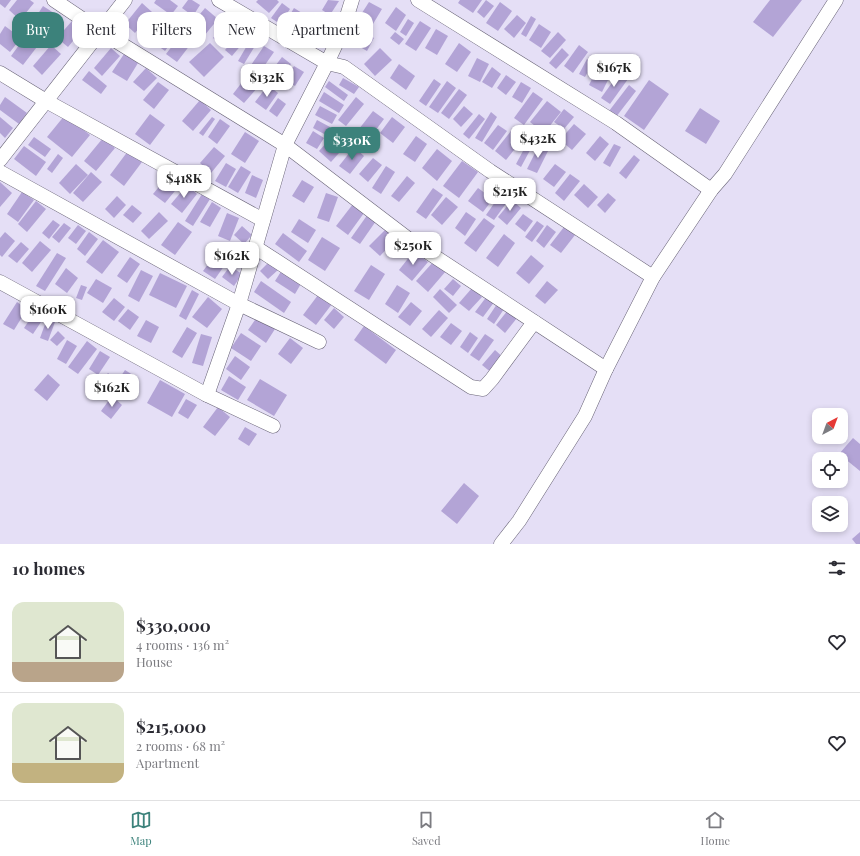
<!DOCTYPE html>
<meta charset="utf-8">
<style>
body{margin:0;font-family:"Playfair Display",serif;background:#f2f2f3;color:#2b2b33;height:100vh;display:flex;flex-direction:column;font-size:15px;white-space:nowrap}
*{box-sizing:border-box;margin:0}
p{font-size:13px;color:#7c7c81}
.icon{flex:none;width:22px;height:22px;fill:none;stroke:currentColor;stroke-width:2;stroke-linecap:round;stroke-linejoin:round}
.map{position:relative;height:544px;overflow:hidden}
.sheet{display:flex;flex-direction:column;background:#fff;flex:1}
.sheet>*{flex:none}
.guide{position:absolute;left:12px;top:12px;width:400px;height:36px;display:flex;gap:8px}
.needle{width:26px;rotate:41deg}
.tools{position:absolute;left:812px;top:408px;display:grid;gap:8px}
.tools a{display:grid;place-items:center;width:36px;height:36px;border-radius:8px;background:#fff;box-shadow:0 2px 6px #0003;font-size:20px}
.price{position:absolute;translate:-50% -34px;padding:0 9px;border-radius:8px;background:#fff;color:#222;font-size:13px;line-height:26px;filter:drop-shadow(0 1px 2px #0008)}
.price::after{content:'';position:absolute;left:50%;top:24px;width:12px;height:9px;margin-left:-6px;background:inherit;clip-path:polygon(0 0,100% 0,50% 100%)}
.price.current{background:#3c827b;color:#fff}
ul{padding:0;list-style:none}
li{display:flex;align-items:center;gap:12px;height:100px;padding:0 12px}
li+li{border-top:1px solid #e1e1e2}
li span{display:grid;place-items:center;flex:none;width:112px;height:80px;border-radius:12px;color:#555}
li>.icon{margin-inline-start:auto}
span .icon{width:48px;height:48px;fill:#fffc;stroke-width:1}
li b{font-size:17px}
h2{display:flex;justify-content:space-between;align-items:center;height:48px;padding:0 12px;font-size:17px}
.chip{padding:0 14px;border-radius:12px;background:#fff;box-shadow:0 2px 6px #0003;font-size:14px;line-height:36px}
.chip.current{background:#3c827b;color:#fff}
.dock{display:flex;justify-content:space-around;align-items:center;height:56px;border-top:1px solid #e1e1e2;background:#fff;font-size:11px;color:#7c7c81}
.dock a{display:grid;justify-items:center;gap:2px}
.dock .current{color:#3c827b}
.map>svg:first-child{display:block}
.building{fill:#b3a4d6}
.lines{fill:none;stroke-linecap:round;stroke-linejoin:round}
.minor-casing{stroke:#696477;stroke-width:15}
.minor{stroke:#fff;stroke-width:14}
</style>
<div class="map">
<svg width="860" height="544" viewBox="0 0 860 544">
<rect width="100%" height="100%" fill="#e5dff6"/>
<!-- building -->
<g class="building">
<polygon points="0,0 11,0 5,8 0,4"/>
<polygon points="17,0 30,0 34,3 20,20 9,10"/>
<polygon points="156,0 170,0 178,6 171,15 154,3"/>
<polygon points="188,0 192,0 200,5 193,16 182,8"/>
<polygon points="258,0 277,0 279,2 269,13 256,2"/>
<polygon points="328,0 339,1 330,15 322,10"/>
<polygon points="460,0 482,0 473,13 458,3"/>
<polygon points="486,0 494,6 484,18 477,12"/>
<polygon points="770,0 802,0 773,37 753,22"/>
<polygon points="369,2 382,9 373,24 360,16"/>
<polygon points="500,2 512,11 498,31 486,23"/>
<polygon points="142,3 152,12 135,33 125,24"/>
<polygon points="282,3 290,9 280,24 271,18"/>
<polygon points="43,6 57,15 48,30 34,20"/>
<polygon points="396,7 406,15 396,31 385,23"/>
<polygon points="205,8 218,19 204,36 191,25"/>
<polygon points="294,8 302,13 290,33 282,28"/>
<polygon points="517,15 526,23 514,38 504,29"/>
<polygon points="155,16 162,21 151,35 144,29"/>
<polygon points="531,16 536,19 526,37 521,34"/>
<polygon points="307,17 318,26 302,46 291,38"/>
<polygon points="408,19 414,23 406,36 400,32"/>
<polygon points="72,21 83,29 68,47 57,38"/>
<polygon points="169,21 181,29 165,51 154,43"/>
<polygon points="227,21 237,30 223,46 213,38"/>
<polygon points="420,21 431,28 416,51 405,44"/>
<polygon points="539,24 551,32 541,48 529,40"/>
<polygon points="5,26 21,38 10,52 0,44 0,34"/>
<polygon points="356,27 374,38 367,51 348,40"/>
<polygon points="186,28 197,36 177,62 166,54"/>
<polygon points="436,29 448,36 437,55 425,48"/>
<polygon points="241,31 248,37 232,56 225,50"/>
<polygon points="395,32 404,39 399,45 390,38"/>
<polygon points="558,32 566,40 550,58 541,51"/>
<polygon points="28,33 40,43 23,65 11,56"/>
<polygon points="252,37 258,41 244,64 238,61"/>
<polygon points="210,43 224,57 204,77 189,62"/>
<polygon points="459,43 471,52 457,72 445,64"/>
<polygon points="51,45 61,54 42,75 33,66"/>
<polygon points="579,45 588,52 573,73 564,66"/>
<polygon points="264,46 274,52 258,75 249,68"/>
<polygon points="111,48 120,56 102,76 94,68"/>
<polygon points="380,48 392,60 375,76 364,64"/>
<polygon points="562,48 569,55 556,69 549,63"/>
<polygon points="124,54 138,63 127,81 112,72"/>
<polygon points="282,57 291,64 278,81 269,74"/>
<polygon points="477,58 489,64 480,82 468,76"/>
<polygon points="587,59 593,63 585,77 579,74"/>
<polygon points="399,64 415,76 406,90 390,78"/>
<polygon points="294,66 304,72 295,86 285,80"/>
<polygon points="492,67 501,74 492,88 482,82"/>
<polygon points="598,67 611,74 602,92 589,85"/>
<polygon points="146,68 157,78 144,91 133,82"/>
<polygon points="89,71 107,86 101,94 82,80"/>
<polygon points="619,73 628,79 610,104 601,98"/>
<polygon points="506,75 516,82 506,95 497,88"/>
<polygon points="246,77 258,87 244,103 233,94"/>
<polygon points="343,78 359,87 354,94 339,85"/>
<polygon points="434,79 441,84 426,106 419,101"/>
<polygon points="649,80 669,94 644,130 624,116"/>
<polygon points="329,81 348,95 344,101 325,87"/>
<polygon points="447,81 456,88 438,113 429,107"/>
<polygon points="158,82 169,90 154,109 143,100"/>
<polygon points="521,82 531,88 522,103 512,97"/>
<polygon points="268,85 278,93 266,110 255,102"/>
<polygon points="629,85 636,91 616,117 609,111"/>
<polygon points="459,89 467,95 449,119 441,113"/>
<polygon points="324,92 344,105 339,113 319,101"/>
<polygon points="533,92 543,99 524,125 514,118"/>
<polygon points="5,97 27,113 19,124 0,110 0,105"/>
<polygon points="356,97 364,104 346,126 338,120"/>
<polygon points="278,98 286,104 277,117 269,111"/>
<polygon points="200,100 211,110 193,131 182,121"/>
<polygon points="547,101 561,112 544,133 530,122"/>
<polygon points="320,106 337,115 332,124 315,115"/>
<polygon points="464,106 473,114 461,127 453,119"/>
<polygon points="700,108 720,121 706,144 685,131"/>
<polygon points="564,109 574,117 564,129 554,122"/>
<polygon points="373,111 384,119 370,138 359,129"/>
<polygon points="491,112 497,117 482,142 475,138"/>
<polygon points="150,114 165,125 150,145 135,134"/>
<polygon points="479,114 485,119 469,139 463,134"/>
<polygon points="65,115 90,135 72,157 47,137"/>
<polygon points="0,117 13,128 5,138 0,133"/>
<polygon points="212,117 215,119 203,136 199,133"/>
<polygon points="392,117 405,127 393,143 380,133"/>
<polygon points="220,119 230,126 217,144 208,137"/>
<polygon points="317,120 330,127 326,135 313,128"/>
<polygon points="574,124 586,134 572,150 560,140"/>
<polygon points="498,125 507,131 493,150 484,143"/>
<polygon points="313,131 324,138 317,149 306,143"/>
<polygon points="511,131 522,140 506,160 495,151"/>
<polygon points="245,132 259,141 245,163 231,154"/>
<polygon points="335,133 347,144 331,162 319,151"/>
<polygon points="416,136 427,144 415,162 403,154"/>
<polygon points="600,136 609,144 595,161 586,153"/>
<polygon points="34,137 51,149 45,157 28,145"/>
<polygon points="103,138 115,148 96,171 84,161"/>
<polygon points="530,138 535,141 521,167 516,164"/>
<polygon points="614,144 621,147 610,167 603,163"/>
<polygon points="539,145 549,149 537,173 527,169"/>
<polygon points="24,146 46,162 36,176 14,159"/>
<polygon points="214,147 225,156 211,173 200,163"/>
<polygon points="354,147 364,156 350,174 339,166"/>
<polygon points="437,149 452,161 437,181 422,168"/>
<polygon points="128,151 142,162 124,186 110,175"/>
<polygon points="58,154 63,158 52,173 47,169"/>
<polygon points="634,155 640,160 626,179 619,173"/>
<polygon points="373,158 382,165 368,182 359,174"/>
<polygon points="462,161 478,172 459,198 443,186"/>
<polygon points="226,163 236,169 226,187 215,181"/>
<polygon points="76,164 88,175 70,194 59,183"/>
<polygon points="555,164 566,172 554,187 543,179"/>
<polygon points="241,166 251,172 238,193 228,187"/>
<polygon points="386,166 395,172 381,194 372,188"/>
<polygon points="91,172 102,182 83,202 73,193"/>
<polygon points="570,174 580,181 564,201 555,193"/>
<polygon points="252,175 263,180 256,198 245,193"/>
<polygon points="168,176 179,186 165,203 153,194"/>
<polygon points="407,176 415,183 399,202 391,196"/>
<polygon points="302,180 314,187 304,203 292,196"/>
<polygon points="0,182 12,193 0,207"/>
<polygon points="584,184 598,197 588,208 574,195"/>
<polygon points="187,185 197,194 182,213 171,204"/>
<polygon points="433,188 443,195 426,219 416,212"/>
<polygon points="478,188 493,199 483,212 468,201"/>
<polygon points="22,192 34,200 18,222 7,214"/>
<polygon points="502,192 510,198 494,220 486,215"/>
<polygon points="326,193 338,197 329,222 317,218"/>
<polygon points="608,193 616,200 605,213 597,205"/>
<polygon points="202,194 210,199 193,226 185,221"/>
<polygon points="117,196 126,205 114,218 105,209"/>
<polygon points="446,197 458,207 442,225 431,215"/>
<polygon points="512,200 521,208 507,225 498,217"/>
<polygon points="36,201 46,209 27,232 18,224"/>
<polygon points="212,202 221,208 210,227 200,222"/>
<polygon points="353,204 364,213 348,235 336,226"/>
<polygon points="132,205 142,213 133,223 123,215"/>
<polygon points="159,212 168,221 149,239 141,231"/>
<polygon points="466,212 476,219 465,236 455,228"/>
<polygon points="227,213 239,218 230,241 218,236"/>
<polygon points="368,214 376,221 360,244 351,238"/>
<polygon points="523,214 533,221 525,232 515,224"/>
<polygon points="484,218 495,226 476,252 464,243"/>
<polygon points="299,219 316,230 308,243 291,232"/>
<polygon points="53,220 60,225 49,239 42,233"/>
<polygon points="537,221 544,226 532,242 525,237"/>
<polygon points="178,222 192,232 175,255 161,245"/>
<polygon points="64,223 71,228 59,243 52,237"/>
<polygon points="78,225 86,231 76,244 68,238"/>
<polygon points="547,225 556,232 544,248 536,241"/>
<polygon points="242,226 252,235 244,244 234,235"/>
<polygon points="388,227 398,237 380,256 369,246"/>
<polygon points="564,227 575,235 561,253 550,245"/>
<polygon points="5,232 15,241 2,257 0,255 0,238"/>
<polygon points="89,232 98,239 85,256 77,249"/>
<polygon points="283,233 307,251 299,262 275,244"/>
<polygon points="504,234 515,243 498,267 486,258"/>
<polygon points="322,237 340,248 325,271 308,260"/>
<polygon points="103,240 119,252 102,274 86,262"/>
<polygon points="40,241 51,250 32,272 22,263"/>
<polygon points="21,242 29,249 17,263 8,256"/>
<polygon points="218,251 229,259 215,279 203,271"/>
<polygon points="238,251 246,256 239,266 231,260"/>
<polygon points="414,251 428,262 412,281 399,270"/>
<polygon points="57,253 66,258 45,291 36,286"/>
<polygon points="531,255 544,266 529,284 516,273"/>
<polygon points="130,257 140,264 127,283 117,276"/>
<polygon points="434,261 446,271 428,292 416,281"/>
<polygon points="269,262 278,270 268,279 260,271"/>
<polygon points="371,265 385,274 369,300 354,291"/>
<polygon points="230,266 242,274 234,286 222,277"/>
<polygon points="66,268 78,278 67,293 55,284"/>
<polygon points="141,270 153,276 139,302 128,296"/>
<polygon points="282,270 302,282 295,294 275,281"/>
<polygon points="160,273 187,286 176,308 149,295"/>
<polygon points="96,279 112,288 103,303 87,293"/>
<polygon points="453,279 461,286 453,296 444,289"/>
<polygon points="261,281 291,302 284,313 254,292"/>
<polygon points="547,281 558,290 545,304 535,296"/>
<polygon points="81,285 87,287 82,300 76,298"/>
<polygon points="397,285 410,293 398,313 385,304"/>
<polygon points="472,288 482,297 469,311 459,303"/>
<polygon points="440,289 457,305 449,313 433,297"/>
<polygon points="192,290 199,294 186,320 179,316"/>
<polygon points="318,295 332,304 316,325 303,315"/>
<polygon points="487,296 495,301 483,317 475,312"/>
<polygon points="208,297 222,309 207,328 192,317"/>
<polygon points="114,298 125,307 114,321 102,312"/>
<polygon points="17,302 27,309 14,330 3,324"/>
<polygon points="411,302 422,311 410,326 398,317"/>
<polygon points="497,304 504,309 494,324 487,319"/>
<polygon points="334,308 344,317 334,329 324,320"/>
<polygon points="128,309 139,317 130,330 118,321"/>
<polygon points="439,310 448,318 431,337 422,329"/>
<polygon points="508,310 517,318 505,333 496,325"/>
<polygon points="34,313 43,319 33,334 24,328"/>
<polygon points="257,317 275,329 266,343 248,330"/>
<polygon points="47,319 55,322 48,341 40,338"/>
<polygon points="146,320 159,327 151,343 137,336"/>
<polygon points="451,323 462,331 451,345 440,337"/>
<polygon points="364,326 396,350 386,364 354,340"/>
<polygon points="187,327 197,333 182,358 172,352"/>
<polygon points="58,331 65,338 57,346 50,340"/>
<polygon points="470,332 478,338 468,353 460,347"/>
<polygon points="241,333 261,346 251,361 231,348"/>
<polygon points="201,334 212,337 203,366 192,363"/>
<polygon points="485,334 494,340 479,361 470,355"/>
<polygon points="290,338 303,348 291,364 278,354"/>
<polygon points="67,340 77,346 66,364 57,359"/>
<polygon points="87,341 97,349 78,374 68,367"/>
<polygon points="495,350 505,359 493,374 482,365"/>
<polygon points="100,351 110,357 98,375 89,369"/>
<polygon points="235,356 250,367 241,380 226,369"/>
<polygon points="125,370 139,379 130,391 117,382"/>
<polygon points="108,373 114,378 106,387 100,382"/>
<polygon points="48,374 60,385 47,401 34,390"/>
<polygon points="229,376 246,387 238,400 221,390"/>
<polygon points="260,379 287,395 274,416 247,400"/>
<polygon points="160,380 185,394 172,417 147,403"/>
<polygon points="112,396 122,405 111,419 101,411"/>
<polygon points="186,399 197,405 188,419 178,413"/>
<polygon points="218,407 230,417 215,436 203,427"/>
<polygon points="245,427 257,434 249,446 238,439"/>
<polygon points="853,438 860,444 860,471 839,454"/>
<polygon points="464,483 479,496 457,524 441,511"/>
<polygon points="860,532 860,544 856,544 852,539"/>
</g>
<g class="lines">
<defs>
<g id="minor">
<polyline points="54,0 100,31 285,145 411,241 606,369"/>
<polyline points="219,0 327,63 344,67 490,171 653,277"/>
<polyline points="418,0 616,123 711,190"/>
<polyline points="0,73 46,101 263,220"/>
<polyline points="0,160 125,0"/>
<polyline points="0,172 239,304 319,342"/>
<polyline points="255,247 471,387 483,389 492,379 534,322"/>
<polyline points="0,282 207,395 273,426"/>
<polyline points="207,395 239,304 285,145 327,63 343,29 352,0"/>
<polyline points="501,544 519,521 585,416 606,369 653,277 711,190 725,174 836,0"/>
</g>
</defs>
<!-- minor casing -->
<use href="#minor" class="minor-casing"/>
<!-- minor -->
<use href="#minor" class="minor"/>
</g>
</svg>
<div class="tools">
<a><svg class="needle" viewBox="-14 -14 28 28"><path d="M0-13l5 13h-10z" fill="#e53935"/><path d="M0 13l5-13h-10z" fill="#7c7c81"/></svg></a>
<a><svg class="icon" aria-label="locate" viewBox="0 0 24 24"><circle cx="12" cy="12" r="6"/><path d="M12 2v4M12 18v4M2 12h4M18 12h4"/></svg></a>
<a><svg class="icon" aria-label="layers" viewBox="0 0 24 24"><path d="M12 4l9 5-9 5-9-5zM3 14l9 5 9-5"/></svg></a>
</div>
<b class="price" style="left:614px;top:88px">$167K</b>
<b class="price" style="left:267px;top:98px">$132K</b>
<b class="price" style="left:538px;top:159px">$432K</b>
<b class="price current" style="left:352px;top:161px">$330K</b>
<b class="price" style="left:184px;top:199px">$418K</b>
<b class="price" style="left:510px;top:212px">$215K</b>
<b class="price" style="left:413px;top:266px">$250K</b>
<b class="price" style="left:232px;top:276px">$162K</b>
<b class="price" style="left:48px;top:330px">$160K</b>
<b class="price" style="left:112px;top:408px">$162K</b>
<div class="guide">
<a class="chip current">Buy</a>
<a class="chip">Rent</a>
<a class="chip">Filters</a>
<a class="chip">New</a>
<a class="chip">Apartment</a>
</div>
</div>
<section class="sheet">
<h2>10 homes<svg class="icon" aria-label="filters" viewBox="0 0 24 24"><path d="M4 7h16M4 17h16"/><circle cx="9" cy="7" r="2"/><circle cx="15" cy="17" r="2"/></svg></h2>
<ul>
<li><span style="background:linear-gradient(#dfe7d0 75%,#b9a48a 0)"><svg class="icon" aria-label="home" viewBox="0 0 24 24"><path d="M3 11l9-7 9 7M6 9v11h12V9"/></svg></span><div><b>$330,000</b><p>4 rooms · 136 m²</p><p>House</p></div><svg class="icon" aria-label="heart" viewBox="0 0 24 24"><path d="M12 20l-8-8c-3-5 5-10 8-4 3-6 11-1 8 4z"/></svg></li>
<li><span style="background:linear-gradient(#dfe7d0 75%,#c2b280 0)"><svg class="icon" aria-label="home" viewBox="0 0 24 24"><path d="M3 11l9-7 9 7M6 9v11h12V9"/></svg></span><div><b>$215,000</b><p>2 rooms · 68 m²</p><p>Apartment</p></div><svg class="icon" aria-label="heart" viewBox="0 0 24 24"><path d="M12 20l-8-8c-3-5 5-10 8-4 3-6 11-1 8 4z"/></svg></li>
</ul>
</section>
<nav class="dock">
<a class="current"><svg class="icon" aria-label="map" viewBox="0 0 24 24"><path d="M3 6l6-2 6 2 6-2v14l-6 2-6-2-6 2zM9 4v14M15 6v14"/></svg>Map</a>
<a><svg class="icon" aria-label="saved" viewBox="0 0 24 24"><path d="M7 4h10v16l-5-4-5 4z"/></svg>Saved</a>
<a><svg class="icon" aria-label="home" viewBox="0 0 24 24"><path d="M3 11l9-7 9 7M6 9v11h12V9"/></svg>Home</a>
</nav>
